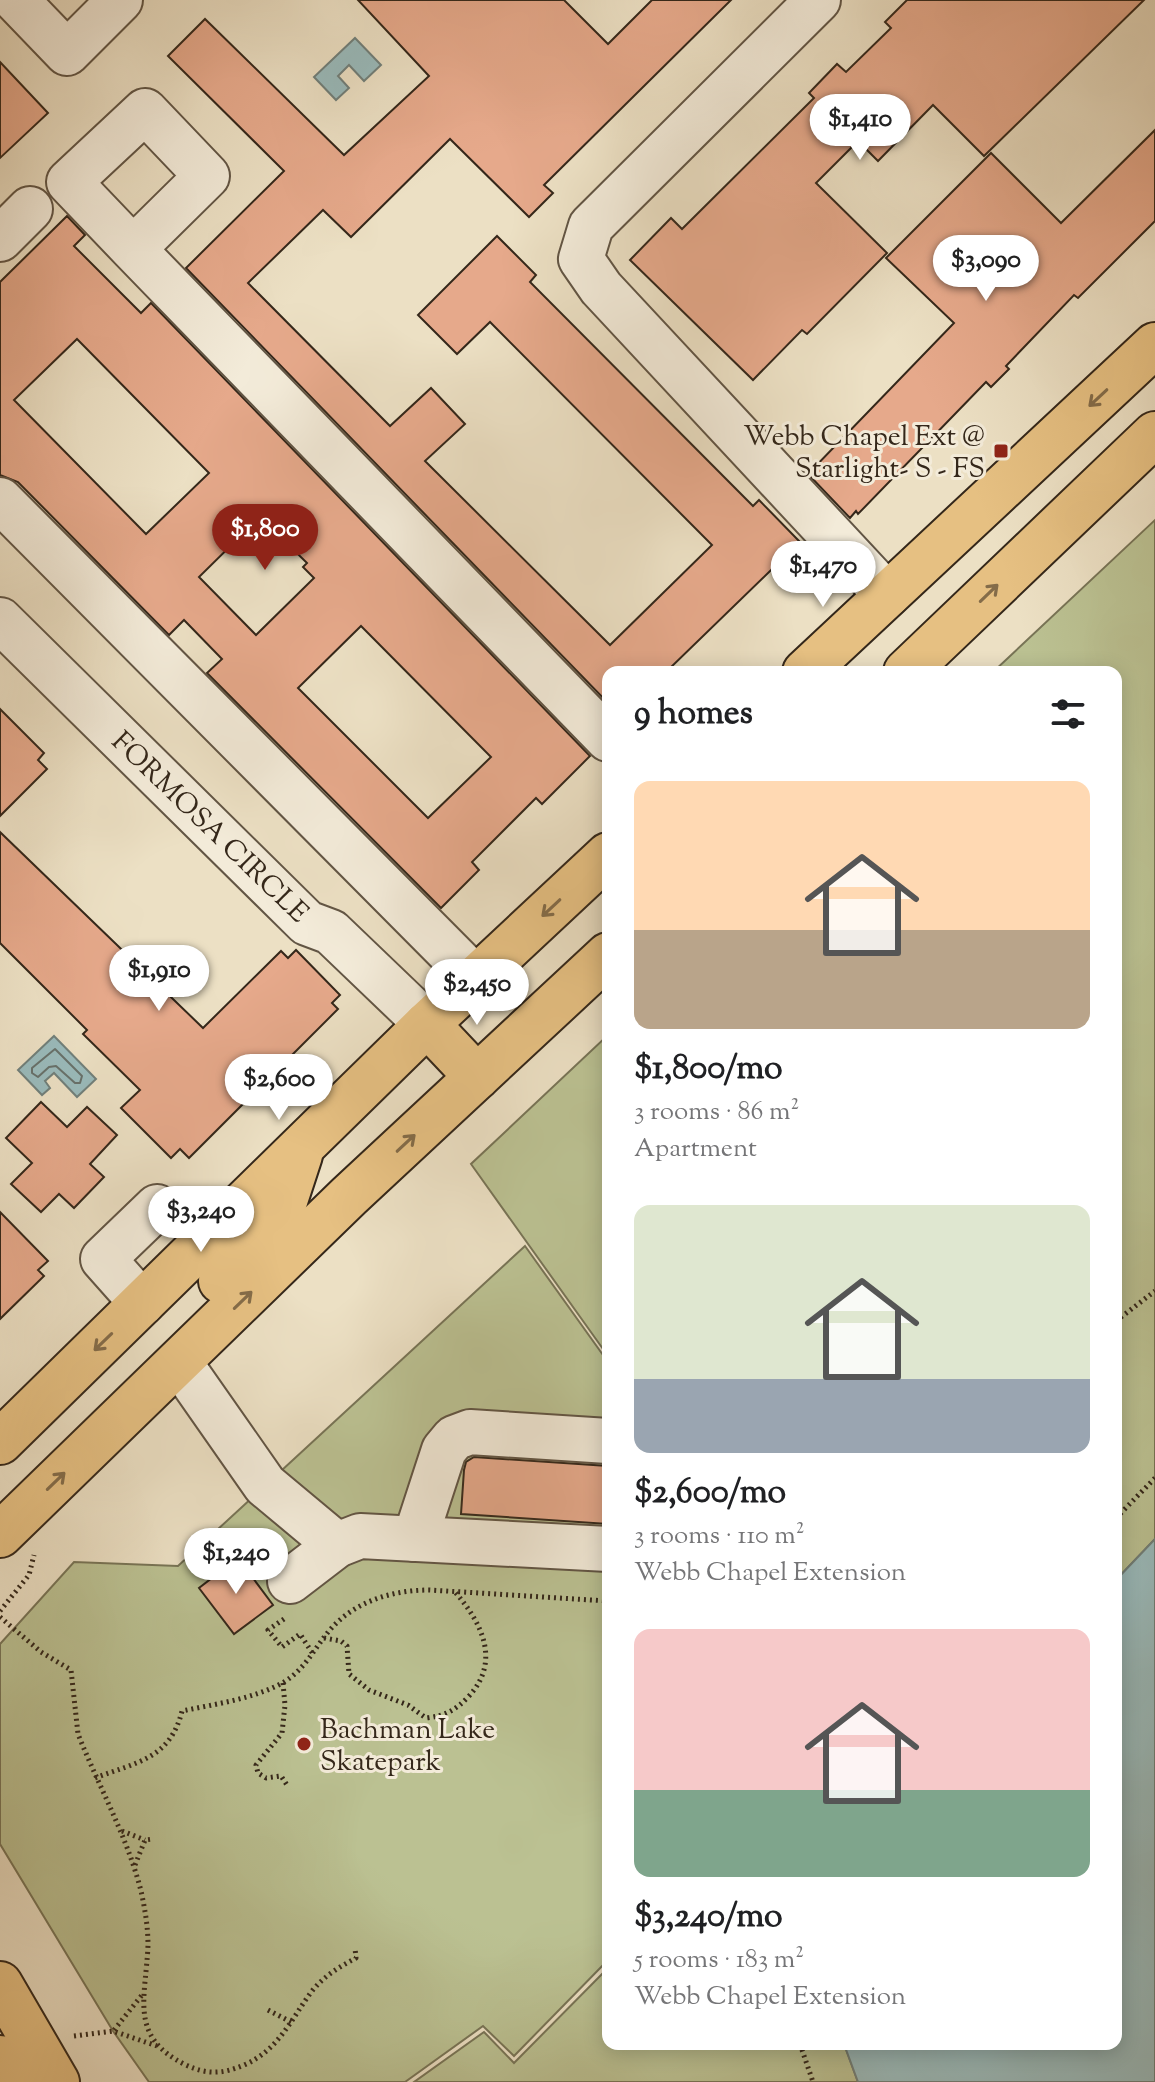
<!DOCTYPE html>
<meta charset="utf-8">
<style>
body{margin:0;font-family:"Sorts Mill Goudy",serif;background:#f2f2f2;color:#202124;height:100vh;display:flex;flex-direction:column;font-size:30px;white-space:nowrap}
*{box-sizing:border-box;margin:0}
p{font-size:26px;color:#757577}
.icon{flex:none;width:44px;height:44px;fill:none;stroke:currentColor;stroke-width:2;stroke-linecap:round;stroke-linejoin:round}
.map{position:relative;flex:1;overflow:hidden}
.details{position:absolute;left:602px;top:666px;width:520px;height:1384px;display:flex;flex-direction:column;background:#fff;border-radius:16px;box-shadow:0 4px 20px #0003}
.details>*{flex:none}
.price{position:absolute;translate:-50% -68px;padding:0 18px;border-radius:28px;background:#fff;color:#222;font-size:26px;line-height:52px;filter:drop-shadow(0 2px 4px #0008)}
.price::after{content:'';position:absolute;left:50%;top:48px;width:24px;height:18px;margin-left:-12px;background:inherit;clip-path:polygon(0 0,100% 0,50% 100%)}
.price.on{background:#8f2418;color:#fff}
ul{padding:0;list-style:none}
li{display:grid;align-content:center;gap:16px;height:424px;padding:0 32px}
li span{display:grid;place-items:center;height:248px;border-radius:16px;color:#555}
li>.icon{margin-inline-start:auto}
span .icon{width:144px;height:144px;fill:#fffc;stroke-width:1}
li b{font-size:34px}
h2{display:flex;justify-content:space-between;align-items:center;height:96px;padding:0 32px;font-size:34px}
.map>svg:first-child{display:block}
.green{fill:#bbc192;stroke:#787456;stroke-width:2}
.water{fill:#9abbbc;stroke:#71807b;stroke-width:2}
.lines{fill:none;stroke-linecap:round;stroke-linejoin:round}
.shore{stroke:#67716b;stroke-width:2}
.building{fill:#e6a98b;stroke:#34271a;stroke-width:2;fill-rule:evenodd}
.minor-casing{stroke:#625544;stroke-width:48}
.major-casing{stroke:#34271a;stroke-width:48}
.path{stroke:#34271a;stroke-width:5;stroke-dasharray:2 4;stroke-linecap:butt}
.minor{stroke:#f3ebd9;stroke-width:44}
.major{stroke:#e6c082;stroke-width:44}
.oneway{stroke:#846c49}
.poi-dot{fill:#8f2418;stroke:#f3ebd9;stroke-width:3}
.labels{text-anchor:middle;stroke-width:6;stroke-linejoin:round;paint-order:stroke}
.poi-label{font-size:28px;fill:#34271a;stroke:#f3ebd9;text-anchor:end}
.street-label{font-size:28px;fill:#34271a;stroke:#f3ebd9}
</style>
<div class="map">
<svg width="1155" height="2082" viewBox="0 0 1155 2082">
<rect width="100%" height="100%" fill="#ece0c4"/>
<filter id="stains"><feTurbulence type="fractalNoise" baseFrequency=".0025" numOctaves="4"/><feColorMatrix values="0 0 0 0 .2 0 0 0 0 .09 0 0 0 0 .02 0 0 0 .5 -.17"/></filter>
<radialGradient id="worn" r=".72"><stop offset=".6" stop-color="#630" stop-opacity="0"/><stop offset="1" stop-color="#630" stop-opacity=".3"/></radialGradient>
<!-- green -->
<g class="green">
<polygon points="1155,520 1155,1539 1116,1580 1116,672 993,672"/>
<polygon points="608,1035 608,1356 471,1164"/>
<polygon points="525,1246 608,1362 608,1960 514,2056 483,2026 405,2082 149,2082 113,2031 0,1844 0,1644 74,1562 178,1566"/>
<polygon points="608,1968 608,2044 844,2044 858,2082 414,2082 484,2032 514,2063"/>
</g>
<!-- water -->
<g class="water">
<polygon points="355,38 381,65 364,81 349,65 338,76 349,88 336,100 314,77"/>
<polygon points="54,1036 96,1079 77,1097 54,1073 45,1081 50,1088 42,1095 18,1070"/>
<polygon points="1155,1539 1155,2082 858,2082 844,2044 1116,2044 1116,1580"/>
</g>
<g class="lines">
<!-- shore -->
<polygon class="shore" points="55,1049 82,1076 80,1083 75,1083 56,1066 49,1067 38,1077 32,1073 32,1068"/>
</g>
<!-- building -->
<g class="building">
<polygon points="358,0 564,0 608,44 652,0 731,0 544,185 553,193 529,217 450,139 351,237 323,210 248,283 390,426 431,388 465,424 425,461 610,645 712,545 490,322 457,354 418,315 497,236 536,275 530,282 753,506 759,500 800,542 666,672 608,672 608,703 186,268 284,171 168,56 205,19 344,155 429,76"/>
<polygon points="907,0 1144,0 984,156 933,105 878,161 858,141 816,183 887,253 807,334 802,330 753,380 630,260 671,218 682,229 814,98 809,93 837,64 846,72 891,28 885,22"/>
<polygon points="0,62 48,113 0,158"/>
<polygon points="1155,130 1155,221 1078,298 1074,295 1006,366 1009,369 991,387 986,382 858,514 856,511 850,518 808,474 954,323 886,258 991,153 1061,223"/>
<path d="M67,216L85,235L74,246L141,313L151,303L590,756L542,804L536,798L472,862L479,870L441,908L207,673L222,659L184,620L169,635L18,482L0,475V282ZM77,339L209,473L146,534L14,400ZM260,517L307,563L303,567L314,578L256,635L199,577ZM361,626L491,757L428,818L298,688Z"/>
<polygon points="0,709 44,753 38,760 47,769 0,816"/>
<polygon points="0,832 203,1028 281,951 288,958 296,950 340,995 332,1003 338,1009 189,1158 180,1149 171,1158 121,1108 140,1090 83,1034 87,1030 0,943"/>
<polygon points="41,1102 67,1127 87,1107 117,1135 90,1164 104,1177 74,1208 59,1194 41,1212 11,1184 32,1163 6,1138"/>
<polygon points="0,1212 48,1261 38,1270 44,1276 0,1319"/>
<polygon points="474,1457 608,1466 608,1524 461,1514 464,1470 466,1462"/>
<polygon points="238,1558 273,1605 234,1634 199,1588"/>
</g>
<g class="lines">
<defs>
<g id="minor">
<polyline points="16,0 67,53 120,0"/>
<polyline points="818,0 591,226 581,259 601,288 887,595"/>
<polyline points="0,239 30,209"/>
<polyline points="133,249 207,176 145,111 69,182 133,249 608,739"/>
<polyline points="0,500 475,978"/>
<polyline points="0,620 307,923 331,932 427,1024"/>
<polyline points="142,1303 103,1259 157,1207"/>
<polyline points="179,1362 265,1485 337,1545"/>
<polyline points="415,1539 444,1450 454,1438 470,1432 608,1441"/>
<polyline points="290,1581 337,1545 360,1536 608,1549"/>
</g>
<g id="major">
<polyline points="805,672 1155,345"/>
<polyline points="906,672 1155,434"/>
<polyline points="427,1024 477,1077"/>
<polyline points="221,1281 273,1222 284,1204 300,1155"/>
<polyline points="0,1442 427,1024 608,855"/>
<polyline points="0,1535 349,1196 608,955"/>
<polyline points="0,1984 57,2082"/>
<polyline points="0,2058 15,2082"/>
</g>
</defs>
<!-- minor casing -->
<use href="#minor" class="minor-casing"/>
<!-- major casing -->
<use href="#major" class="major-casing"/>
<!-- path -->
<g class="path">
<polyline points="1116,1321 1155,1291"/>
<polyline points="1116,1518 1155,1478"/>
<polyline points="0,1611 29,1575 34,1555"/>
<path d="M0,1617L41,1652L71,1670L78,1734C99,1787 127,1836 141,1891C145,1909 148,1927 148,1945C146,1998 128,2037 186,2065C207,2075 223,2074 244,2065C279,2050 291,2019 312,1991C324,1976 339,1967 356,1958L355,1948"/>
<polyline points="284,1619 268,1630 282,1647 300,1634 313,1654"/>
<path d="M324,1638L341,1641L347,1646L349,1674L369,1690L408,1705L426,1718C445,1716 456,1710 469,1696C501,1661 482,1623 455,1592"/>
<polyline points="283,1683 285,1705 282,1733 256,1765 258,1773 266,1778 281,1776 287,1785"/>
<path d="M95,1778C137,1762 170,1759 182,1711C215,1704 254,1699 284,1682C305,1669 314,1649 329,1631C354,1601 393,1590 430,1590L608,1601"/>
<polyline points="122,1831 145,1840"/>
<polyline points="135,1865 145,1840 153,1839"/>
<polyline points="268,2010 293,2023"/>
<polyline points="114,2030 142,1995"/>
<polyline points="74,2036 113,2031 157,2046"/>
<polyline points="800,2044 813,2082"/>
</g>
<!-- minor -->
<use href="#minor" class="minor"/>
<!-- major -->
<use href="#major" class="major"/>
</g>
<!-- one-way arrows -->
<defs><path id="oneway-shaft" d="M-6 0H5M1.5-3L5.5 0L1.5 3" fill="none" stroke-width="1.6" stroke-linecap="round" stroke-linejoin="round" transform="scale(2)"/></defs>
<g class="oneway">
<use href="#oneway-shaft" transform="translate(1098 398) rotate(137)"/>
<use href="#oneway-shaft" transform="translate(989 593) rotate(-44)"/>
<use href="#oneway-shaft" transform="translate(551 908) rotate(137)"/>
<use href="#oneway-shaft" transform="translate(406 1143) rotate(-43)"/>
<use href="#oneway-shaft" transform="translate(243 1300) rotate(-44)"/>
<use href="#oneway-shaft" transform="translate(103 1342) rotate(136)"/>
<use href="#oneway-shaft" transform="translate(56 1481) rotate(-44)"/>
</g>
<!-- markers -->
<g class="poi-dot">
<rect x="993" y="443" width="16" height="16" rx="4"/>
<circle cx="304" cy="1744" r="8"/>
</g>
<g class="labels">
<!-- poi labels -->
<g class="poi-label">
<text x="985" y="445">Webb Chapel Ext @<tspan x="985" dy="32">Starlight- S - FS</tspan></text>
<text x="320" y="1738" text-anchor="start">Bachman Lake<tspan x="320" dy="32">Skatepark</tspan></text>
</g>
<!-- street labels -->
<g class="street-label">
<text transform="translate(211 826) rotate(44)" y="10">FORMOSA CIRCLE</text>
</g>
</g>
<rect width="100%" height="100%" filter="url(#stains)"/>
<rect width="100%" height="100%" fill="url(#worn)"/>
</svg>
<b class="price" style="left:860px;top:162px">$1,410</b>
<b class="price" style="left:986px;top:303px">$3,090</b>
<b class="price on" style="left:265px;top:572px">$1,800</b>
<b class="price" style="left:823px;top:609px">$1,470</b>
<b class="price" style="left:159px;top:1013px">$1,910</b>
<b class="price" style="left:477px;top:1027px">$2,450</b>
<b class="price" style="left:279px;top:1122px">$2,600</b>
<b class="price" style="left:201px;top:1254px">$3,240</b>
<b class="price" style="left:236px;top:1596px">$1,240</b>
<section class="details">
<h2>9 homes<svg class="icon" aria-label="filters" viewBox="0 0 24 24"><path d="M4 7h16M4 17h16"/><circle cx="9" cy="7" r="2"/><circle cx="15" cy="17" r="2"/></svg></h2>
<ul>
<li><span style="background:linear-gradient(#ffd9b3 60%,#b9a48a 0)"><svg class="icon" aria-label="home" viewBox="0 0 24 24"><path d="M3 11l9-7 9 7M6 9v11h12V9"/></svg></span><div><b>$1,800/mo</b><p>3 rooms · 86 m²</p><p>Apartment</p></div></li>
<li><span style="background:linear-gradient(#dfe7d0 70%,#9aa5b1 0)"><svg class="icon" aria-label="home" viewBox="0 0 24 24"><path d="M3 11l9-7 9 7M6 9v11h12V9"/></svg></span><div><b>$2,600/mo</b><p>3 rooms · 110 m²</p><p>Webb Chapel Extension</p></div></li>
<li><span style="background:linear-gradient(#f6c9c9 65%,#7fa58c 0)"><svg class="icon" aria-label="home" viewBox="0 0 24 24"><path d="M3 11l9-7 9 7M6 9v11h12V9"/></svg></span><div><b>$3,240/mo</b><p>5 rooms · 183 m²</p><p>Webb Chapel Extension</p></div></li>
</ul>
</section>
</div>
